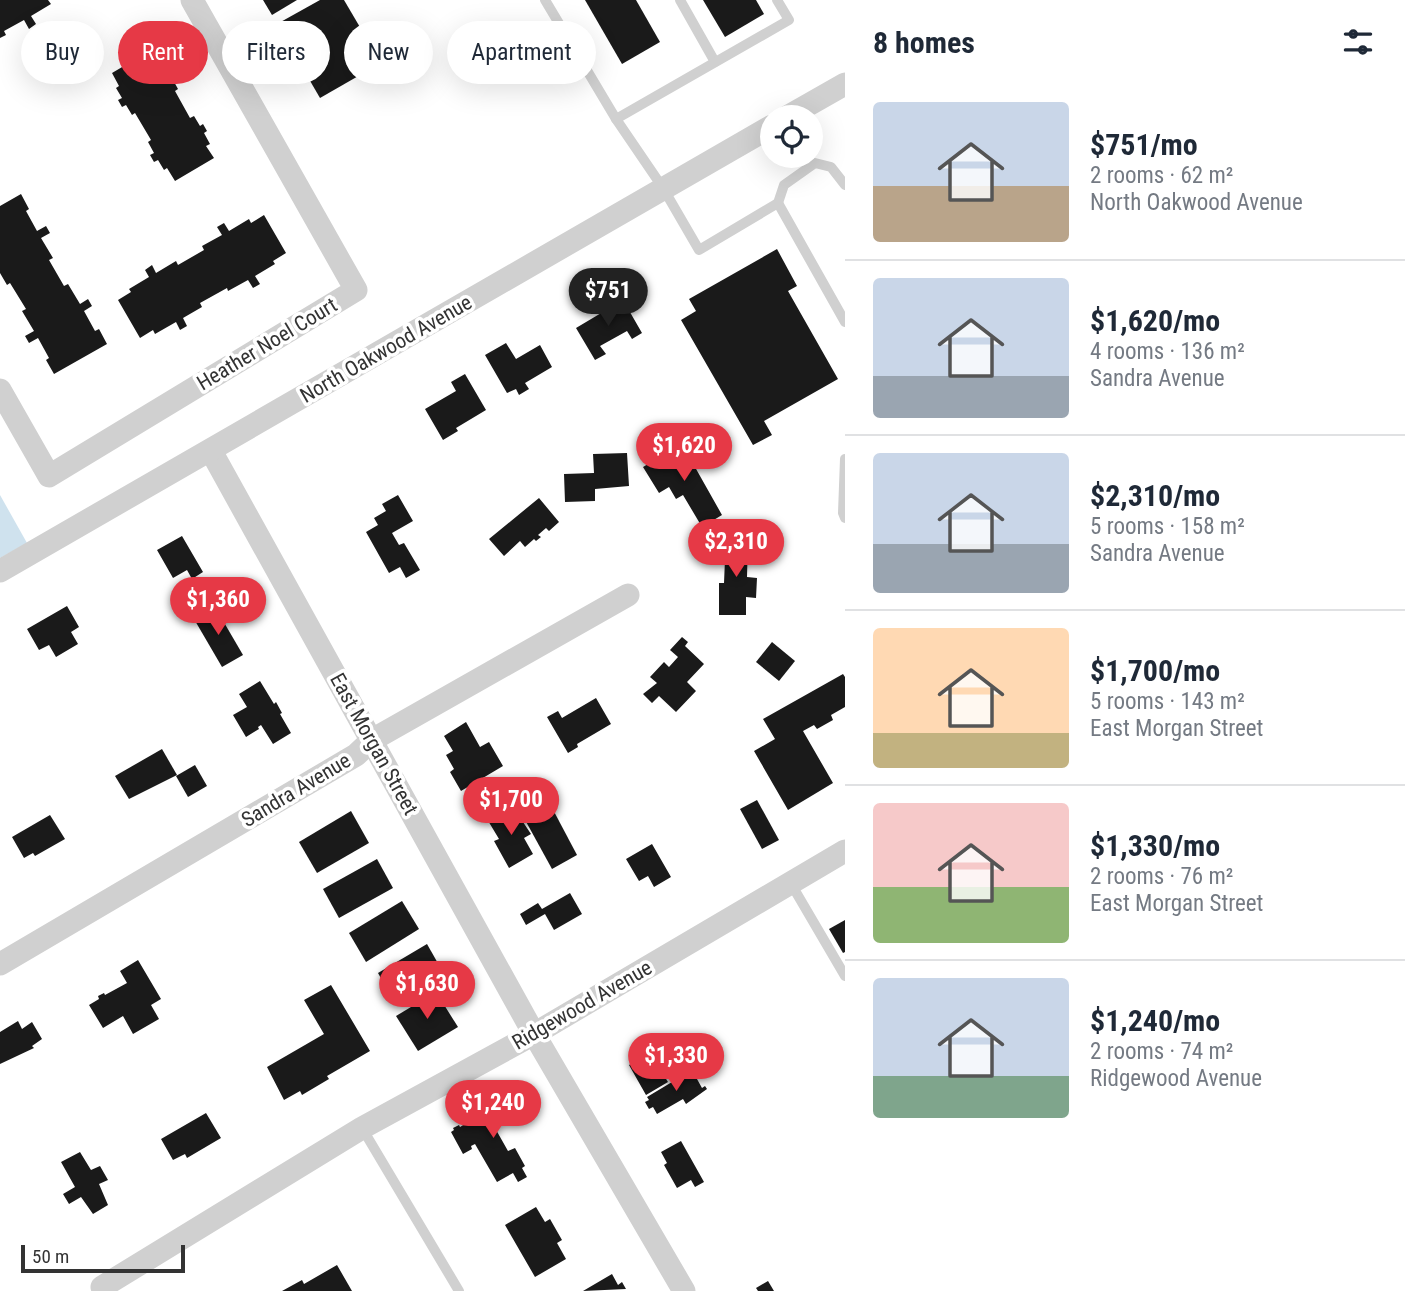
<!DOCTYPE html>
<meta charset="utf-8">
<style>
body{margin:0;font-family:"Roboto Condensed",sans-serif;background:#f6f6f7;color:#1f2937;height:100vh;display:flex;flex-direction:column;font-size:26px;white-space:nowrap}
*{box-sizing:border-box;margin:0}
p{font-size:23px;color:#747a83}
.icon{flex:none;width:38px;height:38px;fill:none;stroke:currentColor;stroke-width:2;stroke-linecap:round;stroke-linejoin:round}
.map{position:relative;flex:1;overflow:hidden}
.panel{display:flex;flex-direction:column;background:#fff;width:560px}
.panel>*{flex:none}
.banner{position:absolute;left:21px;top:21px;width:665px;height:63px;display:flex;gap:14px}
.buttons{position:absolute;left:760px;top:105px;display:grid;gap:14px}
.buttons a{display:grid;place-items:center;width:63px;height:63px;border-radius:50%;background:#fff;box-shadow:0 7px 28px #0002;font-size:35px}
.scale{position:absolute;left:21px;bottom:18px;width:164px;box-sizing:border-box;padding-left:7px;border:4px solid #333;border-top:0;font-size:19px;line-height:24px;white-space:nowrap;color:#333;-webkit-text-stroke:5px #fff;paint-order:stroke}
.price{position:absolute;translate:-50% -60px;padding:0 16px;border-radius:24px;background:#e63946;color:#fff;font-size:23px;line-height:46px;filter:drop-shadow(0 2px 4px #0008)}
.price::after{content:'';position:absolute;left:50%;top:42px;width:21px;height:16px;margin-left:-10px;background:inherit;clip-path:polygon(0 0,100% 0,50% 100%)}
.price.active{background:#222;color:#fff}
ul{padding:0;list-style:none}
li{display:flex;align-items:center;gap:21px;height:175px;padding:0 28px}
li+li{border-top:2px solid #e0e1e3}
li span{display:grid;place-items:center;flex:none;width:196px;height:140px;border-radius:7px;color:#555}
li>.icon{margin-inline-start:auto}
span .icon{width:84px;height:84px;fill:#fffc;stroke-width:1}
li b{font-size:30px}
h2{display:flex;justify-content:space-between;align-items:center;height:84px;padding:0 28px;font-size:30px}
.chip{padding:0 24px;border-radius:32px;background:#fff;box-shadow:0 7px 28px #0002;font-size:24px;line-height:63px}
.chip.active{background:#e63946;color:#fff}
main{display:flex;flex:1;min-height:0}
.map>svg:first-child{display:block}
.water{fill:#cfe2ee}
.building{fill:#1a1a1a}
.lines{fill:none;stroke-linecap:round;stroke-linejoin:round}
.lane{stroke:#d0d0d0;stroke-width:10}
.street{stroke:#d0d0d0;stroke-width:23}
.labels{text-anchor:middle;stroke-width:7;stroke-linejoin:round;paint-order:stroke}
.street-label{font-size:21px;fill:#333;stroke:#fff}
</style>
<main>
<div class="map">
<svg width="845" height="1291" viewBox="0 0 845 1291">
<rect width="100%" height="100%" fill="#fff"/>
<!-- water -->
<polygon class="water" points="0,495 27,543 0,558"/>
<!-- building -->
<g class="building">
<polygon points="0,0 48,0 51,4 31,16 36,24 29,29 24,20 4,31 6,35 0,38"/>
<polygon points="263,0 297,0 272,15"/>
<polygon points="320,0 344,0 381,63 320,98 277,24"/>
<polygon points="585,0 636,0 660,42 622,64"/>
<polygon points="703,0 756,0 764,14 725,37"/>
<polygon points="151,50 159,63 162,61 168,71 172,69 176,76 172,78 178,89 175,91 190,118 194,116 200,126 203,124 207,131 204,133 210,144 206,146 214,158 175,181 167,168 164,170 158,160 154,162 150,155 154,153 148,142 151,140 135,113 132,115 126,105 122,107 118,100 122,98 116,88 119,86 112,73"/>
<polygon points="21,194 29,209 26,211 37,231 46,226 50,233 41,238 53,258 49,260 64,286 68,284 80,304 88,299 92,306 84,311 95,331 99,329 107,344 54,374 46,360 49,358 38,338 29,343 25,336 34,331 22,311 26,309 10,283 7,285 0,273 0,206"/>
<polygon points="264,215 286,253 273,261 275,264 255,276 260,284 253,288 248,280 228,291 227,288 200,303 202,307 183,318 187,326 180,330 176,322 155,334 153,330 140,338 118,300 131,292 129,289 149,277 145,270 152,265 156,273 176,261 178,265 204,250 202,246 222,235 217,227 224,223 229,231 249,219 251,223"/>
<polygon points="777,249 797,286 788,291 838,379 764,421 772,435 753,445 681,320 696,311 689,299"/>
<polygon points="623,300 642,333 632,339 627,331 600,346 606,354 595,360 576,328"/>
<polygon points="506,343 516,359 540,345 552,367 525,383 529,389 519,395 516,389 507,393 485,355"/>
<polygon points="465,374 486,410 456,428 458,431 443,440 425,409 456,391 451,382"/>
<polygon points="682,444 722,515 702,527 683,495 676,499 669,487 659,493 643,467"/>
<polygon points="627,453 629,486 595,489 595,501 565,502 564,474 594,473 593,454"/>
<polygon points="398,495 413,521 392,533 399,545 404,543 420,570 406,578 400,567 389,573 366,532 378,525 374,518 386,511 382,504"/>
<polygon points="539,498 559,522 549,531 546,528 538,535 541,537 536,541 534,539 525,547 520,541 504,556 489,539"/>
<polygon points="182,536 203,572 192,579 187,570 173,578 157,550"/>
<polygon points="726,536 748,537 747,577 757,578 756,598 746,597 746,615 719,615 719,583 724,583"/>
<polygon points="67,606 79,627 71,632 78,644 56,657 49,645 39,650 27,629"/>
<polygon points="215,607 243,655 222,667 194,619"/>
<polygon points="682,637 688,642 685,646 704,664 687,682 696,691 676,712 659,696 652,703 643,694 657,683 650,677 664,662 669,667 678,657 670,650"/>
<polygon points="772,642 795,661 779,681 756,662"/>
<polygon points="843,674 845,677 845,707 831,715 833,720 817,729 814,725 803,731 833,783 788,810 754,751 775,739 763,719"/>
<polygon points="260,681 274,704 276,702 282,713 280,714 291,733 273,744 261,725 258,727 259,729 246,737 233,715 247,707 239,694"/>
<polygon points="596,698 611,724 577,744 578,747 568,753 547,717 558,711 562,718"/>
<polygon points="466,722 480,747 489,742 503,766 461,791 450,772 454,769 446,755 453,751 444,736"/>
<polygon points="162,749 177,775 129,799 115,776"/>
<polygon points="195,765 207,786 188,797 176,776"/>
<polygon points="757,800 779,840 762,849 740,809"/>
<polygon points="550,804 577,855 552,869 524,818"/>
<polygon points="506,808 509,814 513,812 518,821 521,819 531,834 524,838 533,854 509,868 494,841 499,839 487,819"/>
<polygon points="351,811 369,843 317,873 299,842"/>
<polygon points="50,815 65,839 35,856 33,853 24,858 12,837"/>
<polygon points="652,844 671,877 654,887 648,876 639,881 626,859"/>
<polygon points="377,859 393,888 339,918 323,889"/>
<polygon points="570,893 582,914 554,930 545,914 526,925 520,914 538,903 542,909"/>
<polygon points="402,901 419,929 366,962 349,933"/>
<polygon points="845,920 845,952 843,953 829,929"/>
<polygon points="427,944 444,974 395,1003 378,973"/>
<polygon points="138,960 161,999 151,1005 159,1019 133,1034 123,1016 103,1028 89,1005 99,999 98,996 104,993 105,995 127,983 120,971"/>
<polygon points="331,985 370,1051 327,1076 329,1079 302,1095 300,1091 284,1100 267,1067 324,1034 304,1000"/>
<polygon points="436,992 458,1027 418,1051 396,1016"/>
<polygon points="18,1021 22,1029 32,1022 42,1039 32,1046 34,1048 0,1064 0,1032"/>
<polygon points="640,1046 646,1056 654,1051 666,1072 663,1074 668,1082 646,1095 629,1065 637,1061 631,1051"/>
<polygon points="692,1070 702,1088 705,1086 707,1089 686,1104 683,1099 657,1114 653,1107 649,1109 645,1102 649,1100 647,1097"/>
<polygon points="514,1095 523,1111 495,1128 508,1151 515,1148 525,1166 522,1168 527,1177 518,1182 513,1173 497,1182 475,1144 471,1146 472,1149 463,1154 451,1132 454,1130 453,1128 459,1125 460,1127"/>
<polygon points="206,1113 221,1138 187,1158 185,1154 173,1160 161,1139"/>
<polygon points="681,1141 704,1182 695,1187 691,1180 677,1188 664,1165 667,1163 661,1152"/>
<polygon points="80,1152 91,1170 100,1166 108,1180 99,1184 108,1205 93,1214 81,1197 69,1204 63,1194 75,1187 61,1162"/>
<polygon points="536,1207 545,1222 550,1219 562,1240 557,1243 566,1259 535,1277 505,1225"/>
<polygon points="337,1265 352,1291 282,1291 302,1280 304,1284"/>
<polygon points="612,1274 618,1285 622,1282 626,1289 583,1291"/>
<polygon points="768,1281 774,1291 758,1291 756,1288"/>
</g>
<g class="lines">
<!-- lane -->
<g class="lane">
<polyline points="545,0 616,119 663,188 699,250 778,203 845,322"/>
<polyline points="680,0 715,62"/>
<polyline points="616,119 789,20 777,0"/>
<polyline points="778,203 784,185 815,163 831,167 845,185"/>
<polyline points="845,459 843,513 845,518"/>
<polyline points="790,882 845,976"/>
<polyline points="362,1128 459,1291"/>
</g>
<!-- street -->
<g class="street">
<polyline points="787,117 845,84"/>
<polyline points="0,390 49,476 356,290 192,0"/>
<polyline points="211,451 534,1034 684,1291"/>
<polyline points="0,571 772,126"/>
<polyline points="0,964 356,755 372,740 628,595"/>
<polyline points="102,1287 362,1128 534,1034 845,851"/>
</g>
</g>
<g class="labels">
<!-- street labels -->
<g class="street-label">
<text transform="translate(267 344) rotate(-31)" y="7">Heather Noel Court</text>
<text transform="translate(386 349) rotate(-30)" y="7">North Oakwood Avenue</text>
<text transform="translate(374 744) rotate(61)" y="7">East Morgan Street</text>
<text transform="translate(296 790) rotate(-31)" y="7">Sandra Avenue</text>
<text transform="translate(582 1005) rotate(-30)" y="7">Ridgewood Avenue</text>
</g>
</g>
</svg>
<div class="buttons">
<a><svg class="icon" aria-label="locate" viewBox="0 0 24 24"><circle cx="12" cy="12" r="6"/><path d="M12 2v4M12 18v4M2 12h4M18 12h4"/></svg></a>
</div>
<div class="scale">50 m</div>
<b class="price active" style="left:608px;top:328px">$751</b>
<b class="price" style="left:684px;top:483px">$1,620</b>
<b class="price" style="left:736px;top:579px">$2,310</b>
<b class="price" style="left:218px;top:637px">$1,360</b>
<b class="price" style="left:511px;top:837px">$1,700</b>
<b class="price" style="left:427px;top:1021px">$1,630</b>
<b class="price" style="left:676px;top:1093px">$1,330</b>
<b class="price" style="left:493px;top:1140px">$1,240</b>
<div class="banner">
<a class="chip">Buy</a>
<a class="chip active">Rent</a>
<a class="chip">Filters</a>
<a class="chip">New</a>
<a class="chip">Apartment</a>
</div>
</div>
<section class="panel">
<h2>8 homes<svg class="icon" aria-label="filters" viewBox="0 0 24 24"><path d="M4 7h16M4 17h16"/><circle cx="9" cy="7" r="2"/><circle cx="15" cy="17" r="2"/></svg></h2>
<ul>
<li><span style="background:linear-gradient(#c9d6e8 60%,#b9a48a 0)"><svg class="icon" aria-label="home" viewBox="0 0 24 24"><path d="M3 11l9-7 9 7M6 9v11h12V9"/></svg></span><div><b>$751/mo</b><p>2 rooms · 62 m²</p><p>North Oakwood Avenue</p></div></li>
<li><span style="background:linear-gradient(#c9d6e8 70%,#9aa5b1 0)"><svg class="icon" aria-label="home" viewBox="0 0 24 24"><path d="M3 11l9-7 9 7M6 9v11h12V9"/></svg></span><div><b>$1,620/mo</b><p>4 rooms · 136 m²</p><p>Sandra Avenue</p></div></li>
<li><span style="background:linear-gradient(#c9d6e8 65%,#9aa5b1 0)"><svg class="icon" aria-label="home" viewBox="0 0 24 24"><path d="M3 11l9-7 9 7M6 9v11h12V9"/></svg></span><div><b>$2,310/mo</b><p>5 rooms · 158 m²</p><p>Sandra Avenue</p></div></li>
<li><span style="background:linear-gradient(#ffd9b3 75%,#c2b280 0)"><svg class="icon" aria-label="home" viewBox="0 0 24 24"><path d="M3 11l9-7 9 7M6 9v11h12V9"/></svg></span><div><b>$1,700/mo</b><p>5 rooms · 143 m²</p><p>East Morgan Street</p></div></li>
<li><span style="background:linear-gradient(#f6c9c9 60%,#8fb573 0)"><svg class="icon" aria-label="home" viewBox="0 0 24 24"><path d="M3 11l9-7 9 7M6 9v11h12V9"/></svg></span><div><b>$1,330/mo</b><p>2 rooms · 76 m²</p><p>East Morgan Street</p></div></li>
<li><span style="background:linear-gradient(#c9d6e8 70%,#7fa58c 0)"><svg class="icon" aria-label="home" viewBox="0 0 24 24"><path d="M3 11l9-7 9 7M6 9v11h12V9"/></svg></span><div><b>$1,240/mo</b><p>2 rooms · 74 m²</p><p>Ridgewood Avenue</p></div></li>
</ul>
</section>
</main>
